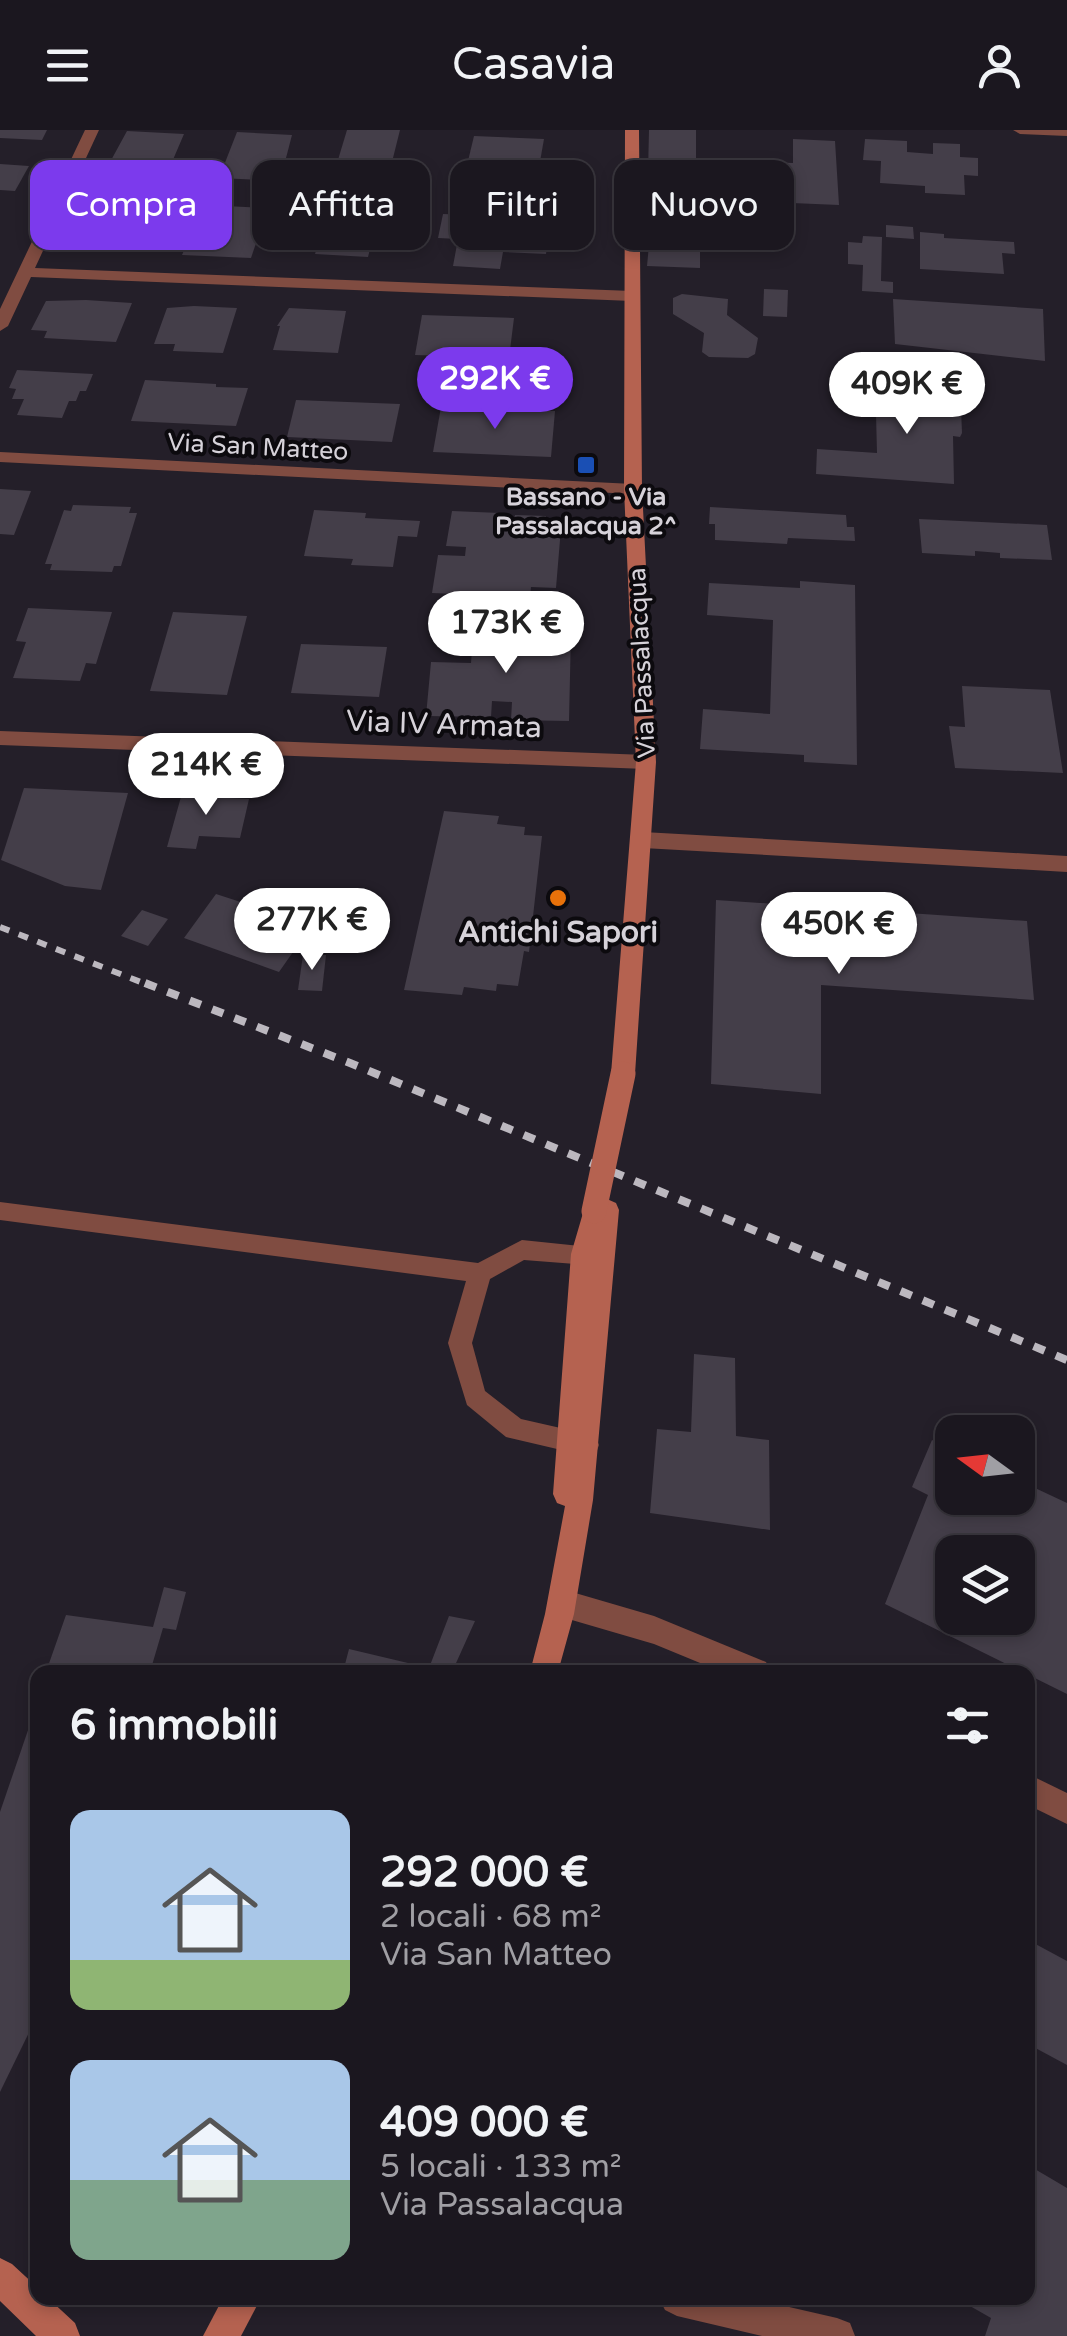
<!DOCTYPE html>
<html lang="it">
<meta charset="utf-8">
<style>
body{margin:0;font-family:"Varela Round",sans-serif;background:#242028;color:#f1f3f6;height:100vh;display:flex;flex-direction:column;font-size:38px;white-space:nowrap}
*{box-sizing:border-box;margin:0}
p{font-size:32px;color:#a09fa4}
.icon{flex:none;width:55px;height:55px;fill:none;stroke:currentColor;stroke-width:2;stroke-linecap:round;stroke-linejoin:round}
.map{position:relative;flex:1;overflow:hidden}
.details{position:absolute;left:30px;top:1535px;width:1005px;height:640px;display:flex;flex-direction:column;background:#1b171f;border-radius:20px;box-shadow:0 5px 15px #0003,0 0 0 2px #39363d}
.details>*{flex:none}
.hud{position:absolute;left:30px;top:30px;width:1008px;height:90px;display:flex;gap:20px}
.needle{width:65px;rotate:285deg}
.controls{position:absolute;left:935px;top:1285px;display:grid;gap:20px}
.controls a{display:grid;place-items:center;width:100px;height:100px;border-radius:20px;background:#1b171f;box-shadow:0 5px 15px #0003,0 0 0 2px #39363d;font-size:50px}
.price{position:absolute;translate:-50% -85px;padding:0 22px;border-radius:35px;background:#fff;color:#222;font-size:32px;line-height:65px;filter:drop-shadow(0 2px 5px #0008)}
.price::after{content:'';position:absolute;left:50%;top:60px;width:30px;height:22px;margin-left:-15px;background:inherit;clip-path:polygon(0 0,100% 0,50% 100%)}
.price.selected{background:#7c3aed;color:#fff}
ul{padding:0;list-style:none}
li{display:flex;align-items:center;gap:30px;height:250px;padding:0 40px}
li span{display:grid;place-items:center;flex:none;width:280px;height:200px;border-radius:20px;color:#555}
li>.icon{margin-inline-start:auto}
span .icon{width:120px;height:120px;fill:#fffc;stroke-width:1}
li b{font-size:42px}
h2{display:flex;justify-content:space-between;align-items:center;height:120px;padding:0 40px;font-size:42px}
.pill{padding:0 35px;border-radius:20px;background:#1b171f;box-shadow:0 5px 15px #0003,0 0 0 2px #39363d;font-size:35px;line-height:90px}
.pill.selected{background:#7c3aed;color:#fff}
header{display:flex;justify-content:space-between;align-items:center;height:130px;padding:0 40px;background:#1b171f;font-size:45px;font-weight:600}
.map>svg:first-child{display:block}
.building{fill:#443e49;fill-rule:evenodd}
.lines{fill:none;stroke-linecap:round;stroke-linejoin:round}
.lane{fill:#804c41;fill-rule:evenodd}
.street{fill:#804c41;fill-rule:evenodd}
.secondary{fill:#b56250;fill-rule:evenodd}
.rail-far1{stroke:#bcb8bf;stroke-width:6;stroke-dasharray:10 10;stroke-linecap:butt}
.rail{stroke:#bcb8bf;stroke-width:8;stroke-dasharray:12 12;stroke-linecap:butt}
.secondary-bridge{stroke:#b56250;stroke-width:25}
.transit-dot{fill:#1a4fb4;stroke:#0c0a0e;stroke-width:4}
.food-dot{fill:#e8710a;stroke:#0c0a0e;stroke-width:4}
.labels{text-anchor:middle;stroke-width:8;stroke-linejoin:round;paint-order:stroke}
.far-street-label{font-size:25px;fill:#d6d2d9;stroke:#0c0a0e}
.far-poi-label{font-size:25px;font-weight:bold;fill:#d6d2d9;stroke:#0c0a0e}
.street-label{font-size:30px;fill:#d6d2d9;stroke:#0c0a0e}
.poi-label{font-size:30px;font-weight:bold;fill:#d6d2d9;stroke:#0c0a0e}
</style>
<header><svg class="icon" aria-label="menu" viewBox="0 0 24 24"><path d="M4 6h16M4 12h16M4 18h16"/></svg>Casavia<svg class="icon" aria-label="person" viewBox="0 0 24 24"><circle cx="12" cy="8" r="4"/><path d="M4 21q1-7 8-7t8 7"/></svg></header>
<div class="map">
<svg width="1067" height="2206" viewBox="0 0 1067 2206">
<rect width="100%" height="100%" fill="#241f29"/>
<!-- building -->
<g class="building">
<polygon points="0,0 47,0 42,10 0,8"/>
<polygon points="347,0 400,0 386,56 331,53"/>
<polygon points="649,0 696,0 696,44 648,43"/>
<polygon points="127,1 184,4 166,46 110,44 114,34 109,34"/>
<polygon points="237,2 292,5 280,51 219,48"/>
<polygon points="474,6 544,9 535,60 462,56"/>
<polygon points="793,9 835,11 839,75 645,67 645,56 718,59 721,30 793,33"/>
<polygon points="865,9 907,11 907,22 933,24 933,13 960,14 960,27 978,28 978,46 964,45 965,65 925,63 925,56 880,53 881,31 863,30"/>
<polygon points="0,34 29,36 15,61 0,60"/>
<polygon points="97,70 145,73 138,87 147,87 135,114 87,108 95,92 86,92"/>
<polygon points="204,75 268,78 251,128 182,125"/>
<polygon points="649,79 740,82 740,110 750,110 750,116 700,115 700,138 647,136 649,115 661,115 661,99 648,99"/>
<polygon points="320,81 386,83 378,116 371,115 368,127 315,124 322,101 313,101"/>
<polygon points="443,84 496,86 495,92 550,95 546,124 503,122 500,139 453,136 458,109 438,108"/>
<polygon points="886,95 913,97 914,109 886,107"/>
<polygon points="920,102 944,104 944,108 1014,112 1015,124 1002,123 1004,144 920,139"/>
<polygon points="863,106 882,107 881,151 893,152 893,163 862,161 863,135 848,134 848,112 862,113"/>
<polygon points="764,159 788,160 787,187 763,186"/>
<polygon points="682,164 728,169 727,185 758,208 755,224 748,228 709,227 702,222 704,203 673,184 673,168"/>
<polygon points="893,169 1043,179 1045,231 895,214"/>
<polygon points="86,170 132,173 116,212 44,208 47,201 31,200 46,171"/>
<polygon points="194,176 237,178 223,223 173,221 175,214 154,214 167,178"/>
<polygon points="289,178 346,181 338,223 273,220 280,196 277,196"/>
<polygon points="422,185 514,188 509,228 415,225"/>
<polygon points="17,240 93,244 86,261 80,261 76,271 69,271 62,288 17,285 24,269 12,269 16,259 9,258"/>
<polygon points="874,247 960,253 962,303 960,307 953,306 954,354 816,344 817,319 877,323 876,284 897,285 896,272 903,272 903,260 874,258"/>
<polygon points="145,250 216,254 216,257 248,258 236,296 131,291"/>
<polygon points="296,270 400,274 392,312 287,307"/>
<polygon points="441,277 555,281 551,327 433,322"/>
<polygon points="0,359 31,361 14,405 0,404"/>
<polygon points="73,375 131,377 129,383 137,383 121,436 114,436 112,442 50,440 52,434 45,434 64,380 71,381"/>
<polygon points="710,377 846,385 847,397 854,397 855,411 788,408 787,414 715,410 715,394 709,394"/>
<polygon points="314,380 366,383 365,388 420,391 417,407 398,406 393,437 351,435 353,429 304,426"/>
<polygon points="452,381 500,383 497,393 513,394 515,385 546,386 544,398 561,398 556,458 531,457 530,467 432,463 438,425 465,426 466,417 446,416"/>
<polygon points="919,389 1047,395 1052,430 1000,428 1000,423 975,421 975,426 922,423"/>
<polygon points="800,451 855,455 857,635 804,632 804,625 700,619 703,579 770,584 773,490 707,485 709,453 800,458"/>
<polygon points="28,478 112,482 96,534 86,533 80,551 13,548 26,512 16,511"/>
<polygon points="173,482 247,486 227,565 150,561"/>
<polygon points="474,494 507,494 508,501 571,502 569,591 511,590 512,572 492,571 491,587 426,586 431,532 471,533"/>
<polygon points="301,514 387,517 379,567 291,563"/>
<polygon points="962,556 1050,560 1063,643 955,638 949,596 965,597"/>
<polygon points="184,656 211,658 209,667 249,669 240,708 199,706 196,719 167,717"/>
<polygon points="24,658 128,663 101,760 65,756 1,730"/>
<polygon points="444,681 499,686 497,694 525,697 524,705 542,706 529,822 524,821 518,856 497,854 496,861 464,857 462,865 404,860"/>
<polygon points="216,764 274,783 263,799 300,812 279,842 184,808"/>
<polygon points="716,770 1027,791 1034,870 821,855 821,964 711,954"/>
<polygon points="142,780 168,789 148,816 121,806"/>
<polygon points="303,825 326,825 322,861 298,860"/>
<polygon points="694,1224 735,1228 736,1306 769,1310 770,1400 650,1383 657,1299 691,1302"/>
<path d="M932,1310L952,1320V1368H1018V1350L1067,1373V1564L885,1474L928,1365L912,1357ZM952,1422H1018V1488H952Z"/>
<polygon points="164,1457 186,1462 176,1500 163,1498 150,1542 46,1542 66,1485 153,1497"/>
<polygon points="449,1486 475,1491 452,1542 343,1542 349,1519 429,1538"/>
<polygon points="38,1571 38,1884 0,1962 0,1682"/>
<polygon points="1028,1810 1067,1831 1067,1935 1028,1914"/>
<polygon points="1028,2035 1067,2058 1067,2206 985,2206 991,2188 956,2168 1028,2168"/>
</g>
<g class="lines">
<!-- lane -->
<polygon class="lane" points="0,1072 478,1133 522,1110 609,1119 612,1126 609,1133 601,1136 524,1130 490,1149 472,1213 485,1261 521,1289 587,1304 596,1307 599,1315 596,1323 587,1326 506,1307 467,1275 448,1213 466,1151 0,1090"/>
<!-- street -->
<g class="street">
<polygon points="85,0 99,0 35,138 632,161 640,166 632,171 31,147 8,196 0,201 0,179"/>
<polygon points="1013,0 1067,0 1067,6 1020,4"/>
<polygon points="0,322 633,354 642,359 633,364 0,332"/>
<polygon points="0,601 646,625 656,632 646,639 0,615"/>
<polygon points="643,702 1067,726 1067,742 643,718 632,710"/>
<polygon points="565,1460 654,1486 766,1532 771,1542 722,1542 654,1514 565,1488 555,1484 551,1474 555,1464"/>
<polygon points="1028,1644 1067,1663 1067,1694 1028,1675"/>
<polygon points="659,2168 750,2168 837,2188 850,2193 855,2206 762,2206 677,2186 665,2180"/>
</g>
<!-- secondary -->
<g class="secondary">
<polygon points="625,0 639,0 642,359 656,632 635,944 631,951 615,951 611,944 636,632 624,359"/>
<polygon points="607,1069 616,1073 619,1080 593,1370 574,1484 558,1542 530,1542 545,1484 565,1376 557,1373 553,1364 571,1124 583,1083 594,1081 598,1073"/>
<polygon points="0,2128 12,2134 38,2158 38,2168 48,2168 75,2193 80,2206 36,2206 0,2171"/>
<polygon points="223,2168 261,2168 241,2206 203,2206"/>
</g>
<!-- rail-far1 -->
<polyline class="rail-far1" points="0,797 151,856"/>
<!-- rail -->
<polyline class="rail" points="145,853 350,933 1067,1230"/>
<!-- secondary-bridge -->
<polyline class="secondary-bridge" points="594,1081 623,944"/>
</g>
<!-- markers -->
<rect class="transit-dot" x="576" y="325" width="20" height="20" rx="5"/>
<circle class="food-dot" cx="558" cy="768" r="10"/>
<g class="labels">
<!-- far-street labels -->
<g class="far-street-label">
<text transform="translate(258 316) rotate(3)" y="9">Via San Matteo</text>
<text transform="translate(641 533) rotate(-93)" y="9">Via Passalacqua</text>
</g>
<!-- far-poi labels -->
<g class="far-poi-label">
<text x="586" y="375">Bassano - Via<tspan x="586" dy="29">Passalacqua 2^</tspan></text>
</g>
<!-- street labels -->
<g class="street-label">
<text transform="translate(444 594) rotate(2)" y="10">Via IV Armata</text>
</g>
<!-- poi labels -->
<g class="poi-label">
<text x="558" y="812">Antichi Sapori</text>
</g>
</g>
</svg>
<div class="controls">
<a><svg class="needle" viewBox="-14 -14 28 28"><path d="M0-13l5 13h-10z" fill="#e53935"/><path d="M0 13l5-13h-10z" fill="#a09fa4"/></svg></a>
<a><svg class="icon" aria-label="layers" viewBox="0 0 24 24"><path d="M12 4l9 5-9 5-9-5zM3 14l9 5 9-5"/></svg></a>
</div>
<b class="price selected" style="left:495px;top:302px">292K €</b>
<b class="price" style="left:907px;top:307px">409K €</b>
<b class="price" style="left:506px;top:546px">173K €</b>
<b class="price" style="left:206px;top:688px">214K €</b>
<b class="price" style="left:312px;top:843px">277K €</b>
<b class="price" style="left:839px;top:847px">450K €</b>
<div class="hud">
<a class="pill selected">Compra</a>
<a class="pill">Affitta</a>
<a class="pill">Filtri</a>
<a class="pill">Nuovo</a>
</div>
<section class="details">
<h2>6 immobili<svg class="icon" aria-label="filters" viewBox="0 0 24 24"><path d="M4 7h16M4 17h16"/><circle cx="9" cy="7" r="2"/><circle cx="15" cy="17" r="2"/></svg></h2>
<ul>
<li><span style="background:linear-gradient(#a9c7e8 75%,#8fb573 0)"><svg class="icon" aria-label="home" viewBox="0 0 24 24"><path d="M3 11l9-7 9 7M6 9v11h12V9"/></svg></span><div><b>292 000 €</b><p>2 locali · 68 m²</p><p>Via San Matteo</p></div></li>
<li><span style="background:linear-gradient(#a9c7e8 60%,#7fa58c 0)"><svg class="icon" aria-label="home" viewBox="0 0 24 24"><path d="M3 11l9-7 9 7M6 9v11h12V9"/></svg></span><div><b>409 000 €</b><p>5 locali · 133 m²</p><p>Via Passalacqua</p></div></li>
</ul>
</section>
</div>
